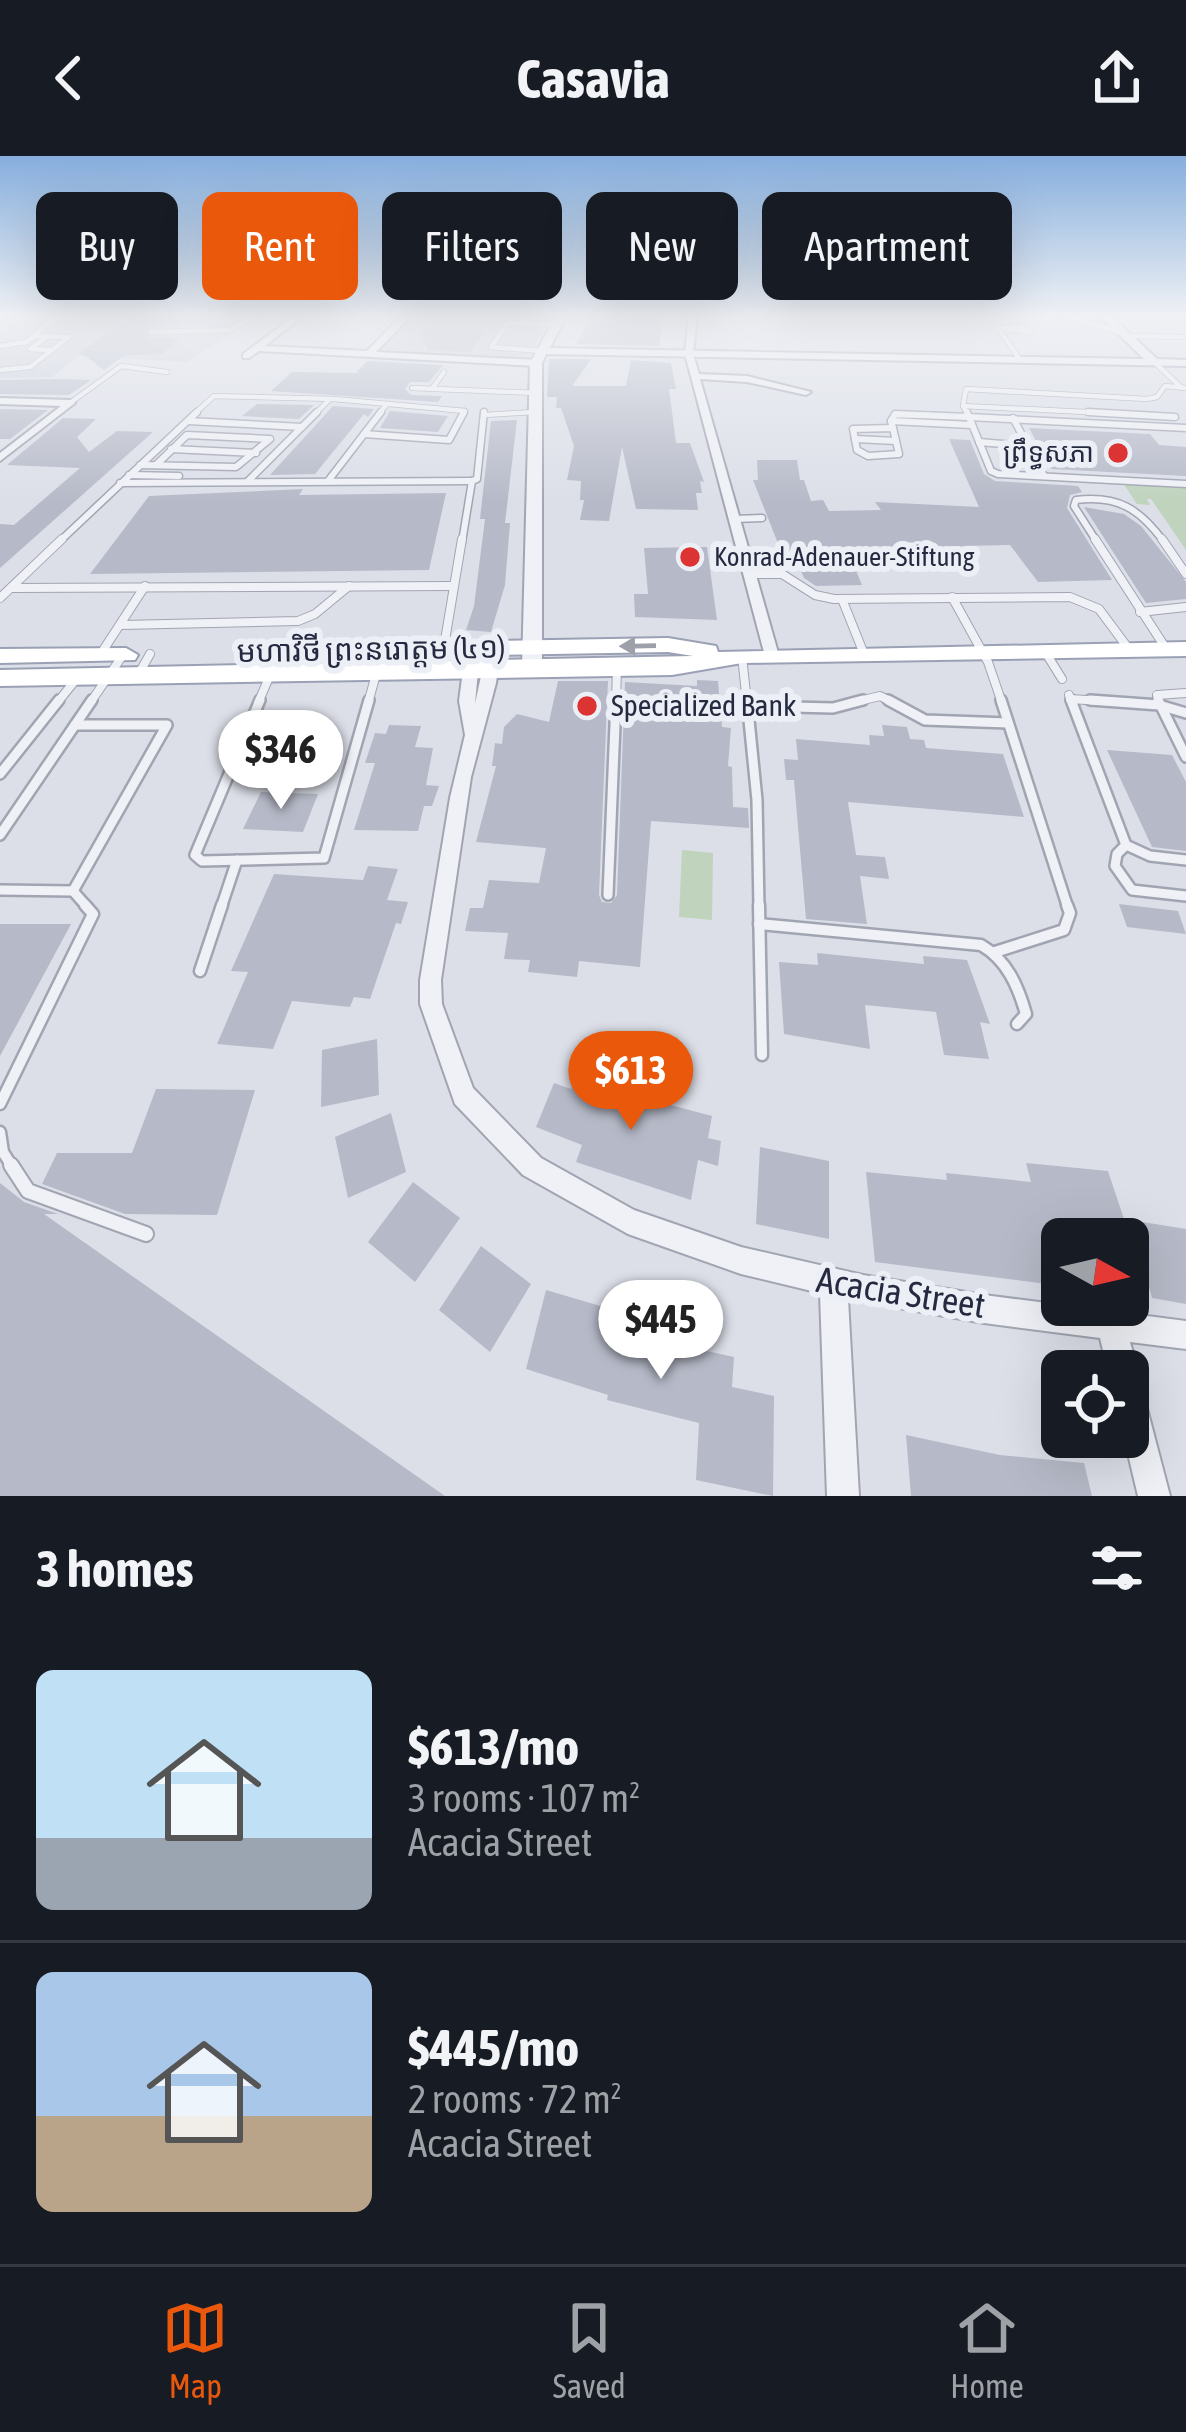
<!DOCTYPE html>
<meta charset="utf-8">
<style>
body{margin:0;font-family:"Asap Condensed","Noto Sans Khmer",sans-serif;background:#20242c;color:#f1f3f6;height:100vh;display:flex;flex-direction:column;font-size:45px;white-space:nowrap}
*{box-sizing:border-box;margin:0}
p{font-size:39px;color:#9ea1a6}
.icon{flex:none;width:66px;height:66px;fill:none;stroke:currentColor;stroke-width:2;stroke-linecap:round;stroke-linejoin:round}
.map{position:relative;height:1340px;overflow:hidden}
.panel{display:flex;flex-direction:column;background:#171b24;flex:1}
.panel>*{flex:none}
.top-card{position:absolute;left:36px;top:36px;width:1116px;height:108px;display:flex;gap:24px}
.needle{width:78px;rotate:98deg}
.controls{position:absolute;left:1041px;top:1062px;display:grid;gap:24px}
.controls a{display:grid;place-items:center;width:108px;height:108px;border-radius:18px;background:#171b24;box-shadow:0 12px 48px #0002;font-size:60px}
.price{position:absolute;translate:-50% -102px;padding:0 27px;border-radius:42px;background:#fff;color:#222;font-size:39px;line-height:78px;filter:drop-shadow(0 3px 6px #0008)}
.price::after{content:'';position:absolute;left:50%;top:72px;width:36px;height:27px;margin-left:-18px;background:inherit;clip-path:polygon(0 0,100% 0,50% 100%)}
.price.selected{background:#ea580c;color:#fff}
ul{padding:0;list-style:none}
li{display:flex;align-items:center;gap:36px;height:300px;padding:0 36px}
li+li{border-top:3px solid #363941}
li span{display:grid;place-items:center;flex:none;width:336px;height:240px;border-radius:18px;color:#555}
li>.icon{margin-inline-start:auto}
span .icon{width:144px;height:144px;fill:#fffc;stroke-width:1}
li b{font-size:51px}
h2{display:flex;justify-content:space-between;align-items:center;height:144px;padding:0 36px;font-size:51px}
.chip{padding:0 42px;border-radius:18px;background:#171b24;box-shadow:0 12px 48px #0002;font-size:42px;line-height:108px}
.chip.selected{background:#ea580c;color:#fff}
header{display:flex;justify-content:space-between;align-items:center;height:156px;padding:0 36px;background:#171b24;font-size:54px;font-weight:700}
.dock{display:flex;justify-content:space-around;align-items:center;height:168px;border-top:3px solid #363941;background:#171b24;font-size:33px;color:#9ea1a6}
.dock a{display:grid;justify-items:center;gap:6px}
.dock .selected{color:#ea580c}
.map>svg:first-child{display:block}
.built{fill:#caceda}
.green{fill:#bfd3bd}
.building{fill:#b6bac8}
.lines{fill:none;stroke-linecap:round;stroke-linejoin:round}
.service-far5-casing{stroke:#a1a5b2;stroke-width:6}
.service-far4-casing{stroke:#a1a5b2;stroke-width:9}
.service-far3-casing{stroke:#a1a5b2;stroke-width:10}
.service-far2-casing{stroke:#a1a5b2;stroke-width:14}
.service-far1-casing{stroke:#a1a5b2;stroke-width:15}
.service-casing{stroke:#a1a5b2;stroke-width:18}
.minor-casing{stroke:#a1a5b2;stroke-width:4}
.tertiary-casing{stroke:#a1a5b2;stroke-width:4}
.primary-casing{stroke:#9ba1b5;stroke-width:4}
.service-far5{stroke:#f0f1f6;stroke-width:4.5}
.service-far4{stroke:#f0f1f6;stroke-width:6}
.service-far3{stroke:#f0f1f6;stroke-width:8}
.service-far2{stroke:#f0f1f6;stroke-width:9}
.service-far1{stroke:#f0f1f6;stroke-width:10}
.service{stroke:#f0f1f6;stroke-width:14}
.minor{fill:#f0f1f6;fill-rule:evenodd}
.tertiary{fill:#f0f1f6;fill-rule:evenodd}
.primary{fill:#fff;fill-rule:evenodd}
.oneway{fill:#9d9fa9}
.poi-dot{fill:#dc3333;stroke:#eceff6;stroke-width:4.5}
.labels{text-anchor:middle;stroke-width:12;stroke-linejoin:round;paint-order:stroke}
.far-poi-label{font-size:27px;fill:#252a40;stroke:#eceff6;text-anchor:end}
.street-label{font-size:30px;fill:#252a40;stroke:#eceff6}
.poi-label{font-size:30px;fill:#252a40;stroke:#eceff6;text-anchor:start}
.near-street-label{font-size:36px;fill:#252a40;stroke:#eceff6}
</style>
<header><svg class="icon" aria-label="back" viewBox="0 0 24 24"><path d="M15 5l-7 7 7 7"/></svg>Casavia<svg class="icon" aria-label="share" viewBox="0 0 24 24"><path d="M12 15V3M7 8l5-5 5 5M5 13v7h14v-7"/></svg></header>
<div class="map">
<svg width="1186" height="1340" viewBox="0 0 1186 1340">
<rect width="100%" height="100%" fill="#dcdfe8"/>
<!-- built -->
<g class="built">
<polygon points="0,158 261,158 187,206 79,200 52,221 0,222"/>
<polygon points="413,158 552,158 528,204 378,196"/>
</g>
<!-- green -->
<g class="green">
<polygon points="1123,327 1186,331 1186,394 1151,343 1147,343 1150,349 1137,348"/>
<polygon points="682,694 713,697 712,764 679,761"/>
</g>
<!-- building -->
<g class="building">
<polygon points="136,158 213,158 203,168 147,171 149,182 180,182 163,198 125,199 104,214 80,196"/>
<polygon points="594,158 656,158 662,173 659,190 576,188"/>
<polygon points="432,171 484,177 471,196 428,194 421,177"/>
<polygon points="549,203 591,203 572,230 626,230 631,204 671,207 676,233 669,233 676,287 690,287 704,326 700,325 702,337 696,337 698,354 636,353 622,291 609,365 580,364 584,344 580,344 581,325 567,324 574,290 561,252 556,252 557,241 547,241"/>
<polygon points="367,205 443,209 429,226 410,226 405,233 411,239 442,240 438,246 271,235 292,216 356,217"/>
<polygon points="62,223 91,224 69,239 0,238 0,224"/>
<polygon points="257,248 314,249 299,263 242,260"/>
<polygon points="333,250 374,253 368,261 364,258 315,318 270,319"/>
<polygon points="0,253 48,254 10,283 0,283"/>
<polygon points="390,255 448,260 438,276 380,272"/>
<polygon points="63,262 96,263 77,281 89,296 117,275 153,276 0,412 0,368 14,369 80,312 7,309"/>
<polygon points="517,264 505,367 510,367 505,429 491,476 466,474 474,450 485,363 480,363 491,265"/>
<polygon points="1029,272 1150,278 1159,289 1186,291 1186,320 1051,313"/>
<polygon points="949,283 970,284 984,318 995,325 1078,330 1082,336 1070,339 1067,352 1112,424 1038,426 1010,389 961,390 968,401 960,401 964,406 915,407 901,391 847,393 862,429 816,430 804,422 792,395 781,395 753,324 758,324 757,304 797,304 800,324 804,324 811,345 823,344 829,355 881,354 875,346 979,351"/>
<polygon points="303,333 299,339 446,337 429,414 90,418 149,340"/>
<polygon points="1084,351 1124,358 1141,370 1186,426 1186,443 1146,447"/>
<polygon points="707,391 717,464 635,461 634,438 648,438 644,392"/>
<polygon points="697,524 718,525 722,571 731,572 728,610 732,611 733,651 748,652 749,672 651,665 640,811 579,805 577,821 528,816 530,804 504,803 508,777 465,775 470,752 483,752 489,724 539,727 546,692 476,686 496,610 492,610 495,587 502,588 504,571 517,558 549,566 558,525 608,525 599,739 602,746 611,747 617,739 625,526 697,530"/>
<polygon points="389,569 421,570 415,591 433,592 426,629 439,630 432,650 424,650 418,675 354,674 375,607 365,607 375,577 386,578"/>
<polygon points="882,569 907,571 910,583 924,584 926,592 1003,598 1024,661 848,646 856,699 885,701 889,723 860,720 867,768 806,763 794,624 786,624 784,603 798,604 796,583 870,589 869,579 884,580"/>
<polygon points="1107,594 1172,599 1186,626 1186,695 1152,691"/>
<polygon points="261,636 318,638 303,676 243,673"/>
<polygon points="368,710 398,713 387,744 408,746 401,768 396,767 370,843 354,841 350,851 292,845 273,893 217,888 248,816 231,815 274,718 363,724"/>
<polygon points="1119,748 1178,755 1186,778 1127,771"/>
<polygon points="0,768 71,768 0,900"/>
<polygon points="817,797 924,808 923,800 967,804 990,868 980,866 989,903 944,899 936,856 865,849 870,893 784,878 779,806 818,809"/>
<polygon points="377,883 379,939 321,951 322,894"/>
<polygon points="579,912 635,931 632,939 712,960 708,982 721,985 718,1010 698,1004 691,1044 576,1006 582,989 536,971 554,927 571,933"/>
<polygon points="156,933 255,934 217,1059 125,1058 42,1028 57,997 132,997"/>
<polygon points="391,957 406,1016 348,1042 335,981"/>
<polygon points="760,991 829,1005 829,1083 756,1068"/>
<polygon points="1026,1007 1108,1015 1124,1063 1186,1073 1186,1148 1152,1142 1136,1083 1062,1083 1062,1130 875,1106 866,1016 947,1024 946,1017 1031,1026"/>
<polygon points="413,1026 460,1062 415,1126 368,1086"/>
<polygon points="0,1027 24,1046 58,1058 44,1058 445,1340 0,1340"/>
<polygon points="481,1090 531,1128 490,1196 439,1154"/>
<polygon points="546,1134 621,1156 622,1151 695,1168 693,1192 734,1201 732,1231 774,1240 773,1340 696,1324 699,1267 607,1244 608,1239 526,1213"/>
<polygon points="906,1279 1000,1299 1084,1307 1092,1340 911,1340"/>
</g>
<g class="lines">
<defs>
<g id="service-far5">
<polyline points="1060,158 1122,177"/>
<polygon points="1023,171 1032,176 996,172"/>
<polyline points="151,176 230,174 257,158"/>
<polyline points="1001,176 1020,204"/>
<polyline points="48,180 30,193 50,194"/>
<polyline points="1126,180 1186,181"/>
<polyline points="0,190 27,186 58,158"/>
<polyline points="542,195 491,191 508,167 557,168"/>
<polyline points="1154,206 1182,232"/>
<polyline points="0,214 30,211 69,181 34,180"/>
<polyline points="412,232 536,237"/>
<polyline points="432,233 444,216"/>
<polyline points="70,247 121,210 167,216"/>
<polyline points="963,250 1146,259"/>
<polyline points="193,259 214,240 334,243 465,255 463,259"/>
<polyline points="314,259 330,243"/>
<polyline points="378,259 387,248"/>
<polyline points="484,259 536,256"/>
<polyline points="894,259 931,259"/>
<polyline points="968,259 963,250 966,233 1147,243 1157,241 1165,230 1186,232"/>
</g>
<g id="service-far4">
<polyline points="1088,256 1175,261"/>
<polyline points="1013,262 1044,320"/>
<polyline points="188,265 302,271"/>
<polyline points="891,265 895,258 969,261 967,256"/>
<polyline points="891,265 893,272"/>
<polyline points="891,265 972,269"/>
<polygon points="893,272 899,298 868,300 857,294 853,273"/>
<polyline points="1186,272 969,261 991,315 998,318 1186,328"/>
<polyline points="364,278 449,284 464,256"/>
<polyline points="855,283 896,285"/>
<polyline points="979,286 1028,290"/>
<polyline points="171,293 256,297"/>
<polyline points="140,309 236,311 270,283 187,279 156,309"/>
<polyline points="129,319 179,320"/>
<polyline points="328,325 381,256"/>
<polyline points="247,326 317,256"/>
<polyline points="120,327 472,325"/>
<polyline points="734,363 762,362"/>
<polyline points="59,386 197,256"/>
<polyline points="462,386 472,325 477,323 484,256"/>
<path d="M1097,386L1074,350L1076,344C1118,339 1140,353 1164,386"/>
</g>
<g id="service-far3">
<polyline points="1095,383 1165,491"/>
<polyline points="1162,383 1186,418"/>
<polyline points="750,418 782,418 815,439 834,443 1070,441 1099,453 1128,492"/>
<polyline points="11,432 452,430"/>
<polyline points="952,441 988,506 1002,547"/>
<polyline points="0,442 62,383"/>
<polyline points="842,443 864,498"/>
<polyline points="1140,456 1186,451"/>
<polyline points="121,469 298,465 315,458 349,430"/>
<polyline points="1044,494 1062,523"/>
<polyline points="100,499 145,430"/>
<polyline points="742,500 747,547"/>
<polyline points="440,514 462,383"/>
<polyline points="138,519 150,498"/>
<polyline points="1069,539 1072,547"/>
<polyline points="1070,543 1134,547"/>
<polyline points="57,547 78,521"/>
<polyline points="90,547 123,499"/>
<polyline points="258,547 271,517"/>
<polyline points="368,547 377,515"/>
<polyline points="616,547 617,511"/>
<polyline points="851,547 880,540 894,547"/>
<polyline points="1159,547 1157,539 1186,537"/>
</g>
<g id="service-far2">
<polyline points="260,544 195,699 202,705 324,702 369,544"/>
<polyline points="747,544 757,644 759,752"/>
<polyline points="888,544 925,564 1008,567"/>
<polyline points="1001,544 1068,752"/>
<polyline points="1071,544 1126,689 1150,700 1186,704"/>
<polyline points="1090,544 1159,549 1186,557"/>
<polyline points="1158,544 1186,601"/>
<polyline points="750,550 833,552 863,544"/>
<polyline points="0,618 59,544"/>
<polyline points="0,679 92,544"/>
<polyline points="1126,689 1117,698 1115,710 1132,734 1186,740"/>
<polyline points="0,734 73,735 88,752"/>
<polyline points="73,735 167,569 75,569"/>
<polyline points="608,739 616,544"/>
<polyline points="221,752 237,704"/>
</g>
<g id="service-far1">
<polyline points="759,749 762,899"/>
<path d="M759,768L981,789C1007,804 1018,830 1026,858L1017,868"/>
<polyline points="995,796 1064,774 1070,757 1067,749"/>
<polyline points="200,815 222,749"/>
<polyline points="0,948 93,758 85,749"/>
<polyline points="0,976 3,996 13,1012"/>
</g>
<polyline id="service" points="11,1009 28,1035 146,1078"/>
<g id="minor">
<polygon points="297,158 306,158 265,190 367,195 403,158 408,158 409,162 376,196 536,204 540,207 536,210 259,195 249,202 243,202 243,198"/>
<polygon points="689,158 697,158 693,198 699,218 747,220 811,236 806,239 747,226 700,223 779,500 772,504 765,500 685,198"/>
<polygon points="0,242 70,244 75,247 0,305 0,297 61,250 0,248"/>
<polygon points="473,488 480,492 475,548 487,492 494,488 501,492 496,527 471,621 441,824 442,848 473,932 541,1002 634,1054 741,1091 863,1119 984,1139 1186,1165 1186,1193 1130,1186 1138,1215 1134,1225 1138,1227 1143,1237 1170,1340 1138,1340 1124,1281 1128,1281 1128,1215 1108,1215 1100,1182 984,1167 848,1143 859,1340 827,1340 820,1137 741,1118 628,1078 523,1019 455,948 420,848 420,824 450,642 465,579 459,545 466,492"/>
</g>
<polygon id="tertiary" points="557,158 567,158 550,192 1144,203 1098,158 1109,158 1157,203 1186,204 1186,210 546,198 542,207 542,512 532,518 522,512 530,207"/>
<g id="primary">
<polygon points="668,482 716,490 718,496 1186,486 1186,500 742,507 672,519 0,530 0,514 693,500 668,496 276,503 264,496 276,489"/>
<polygon points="126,492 138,499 135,504 0,507 0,493"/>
</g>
</defs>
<!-- service-far5 casing -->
<use href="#service-far5" class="service-far5-casing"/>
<!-- service-far4 casing -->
<use href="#service-far4" class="service-far4-casing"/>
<!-- service-far3 casing -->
<use href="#service-far3" class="service-far3-casing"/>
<!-- service-far2 casing -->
<use href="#service-far2" class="service-far2-casing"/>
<!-- service-far1 casing -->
<use href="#service-far1" class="service-far1-casing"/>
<!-- service casing -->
<use href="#service" class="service-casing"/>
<!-- minor casing -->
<use href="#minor" class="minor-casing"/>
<!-- tertiary casing -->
<use href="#tertiary" class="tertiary-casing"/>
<!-- primary casing -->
<use href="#primary" class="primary-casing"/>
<!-- service-far5 -->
<use href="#service-far5" class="service-far5"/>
<!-- service-far4 -->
<use href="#service-far4" class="service-far4"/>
<!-- service-far3 -->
<use href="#service-far3" class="service-far3"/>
<!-- service-far2 -->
<use href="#service-far2" class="service-far2"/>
<!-- service-far1 -->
<use href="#service-far1" class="service-far1"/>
<!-- service -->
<use href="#service" class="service"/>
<!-- minor -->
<use href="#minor" class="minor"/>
<!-- tertiary -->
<use href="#tertiary" class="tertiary"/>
<!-- primary -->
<use href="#primary" class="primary"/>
</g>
<!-- one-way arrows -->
<defs><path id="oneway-solid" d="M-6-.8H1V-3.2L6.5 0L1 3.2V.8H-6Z" transform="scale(3)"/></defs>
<use class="oneway" href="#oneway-solid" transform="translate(638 490) rotate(179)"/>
<!-- sky -->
<linearGradient id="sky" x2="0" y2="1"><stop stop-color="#86aedd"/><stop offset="0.46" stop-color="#eff1f5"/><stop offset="1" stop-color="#eff1f5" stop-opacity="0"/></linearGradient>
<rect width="1186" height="346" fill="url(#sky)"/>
<!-- markers -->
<g class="poi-dot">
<circle cx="1118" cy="297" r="12"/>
<circle cx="690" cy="401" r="12"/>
<circle cx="587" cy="550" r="12"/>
</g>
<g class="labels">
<!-- far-poi labels -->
<g class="far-poi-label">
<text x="1094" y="306">ព្រឹទ្ធសភា</text>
<text x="714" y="410" text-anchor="start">Konrad-Adenauer-Stiftung</text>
</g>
<!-- street labels -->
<g class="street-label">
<text transform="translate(371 494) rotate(-1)" y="10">មហាវិថី ព្រះនរោត្តម (៤១)</text>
</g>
<!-- poi labels -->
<g class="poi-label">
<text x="611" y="560">Specialized Bank</text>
</g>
<!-- near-street labels -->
<g class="near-street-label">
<text transform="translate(901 1136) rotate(9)" y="13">Acacia Street</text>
</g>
</g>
</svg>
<div class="controls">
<a><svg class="needle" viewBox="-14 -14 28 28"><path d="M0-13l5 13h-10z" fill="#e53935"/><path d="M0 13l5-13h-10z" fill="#9ea1a6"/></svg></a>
<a><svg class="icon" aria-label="locate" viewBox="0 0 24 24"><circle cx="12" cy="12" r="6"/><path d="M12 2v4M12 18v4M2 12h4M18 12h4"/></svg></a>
</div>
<b class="price" style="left:281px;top:656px">$346</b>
<b class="price selected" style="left:631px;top:977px">$613</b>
<b class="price" style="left:661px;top:1226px">$445</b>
<div class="top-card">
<a class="chip">Buy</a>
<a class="chip selected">Rent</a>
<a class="chip">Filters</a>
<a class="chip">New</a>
<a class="chip">Apartment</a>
</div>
</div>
<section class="panel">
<h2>3 homes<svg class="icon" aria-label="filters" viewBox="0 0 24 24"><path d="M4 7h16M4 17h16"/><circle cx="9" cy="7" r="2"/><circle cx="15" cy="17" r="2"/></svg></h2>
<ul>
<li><span style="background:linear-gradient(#bfe0f5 70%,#9aa5b1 0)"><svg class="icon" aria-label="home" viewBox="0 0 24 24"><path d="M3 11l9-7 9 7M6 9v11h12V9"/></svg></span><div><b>$613/mo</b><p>3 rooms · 107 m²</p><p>Acacia Street</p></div></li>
<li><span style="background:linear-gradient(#a9c7e8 60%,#b9a48a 0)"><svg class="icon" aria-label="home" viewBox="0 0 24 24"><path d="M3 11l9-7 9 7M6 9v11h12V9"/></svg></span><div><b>$445/mo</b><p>2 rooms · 72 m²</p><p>Acacia Street</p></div></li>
</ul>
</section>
<nav class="dock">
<a class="selected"><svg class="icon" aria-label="map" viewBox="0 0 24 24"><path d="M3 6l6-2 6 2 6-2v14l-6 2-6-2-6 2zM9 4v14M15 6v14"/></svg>Map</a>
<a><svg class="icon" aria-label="saved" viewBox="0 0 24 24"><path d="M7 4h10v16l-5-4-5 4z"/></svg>Saved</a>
<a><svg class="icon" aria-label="home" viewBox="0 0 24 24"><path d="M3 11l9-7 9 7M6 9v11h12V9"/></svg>Home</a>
</nav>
